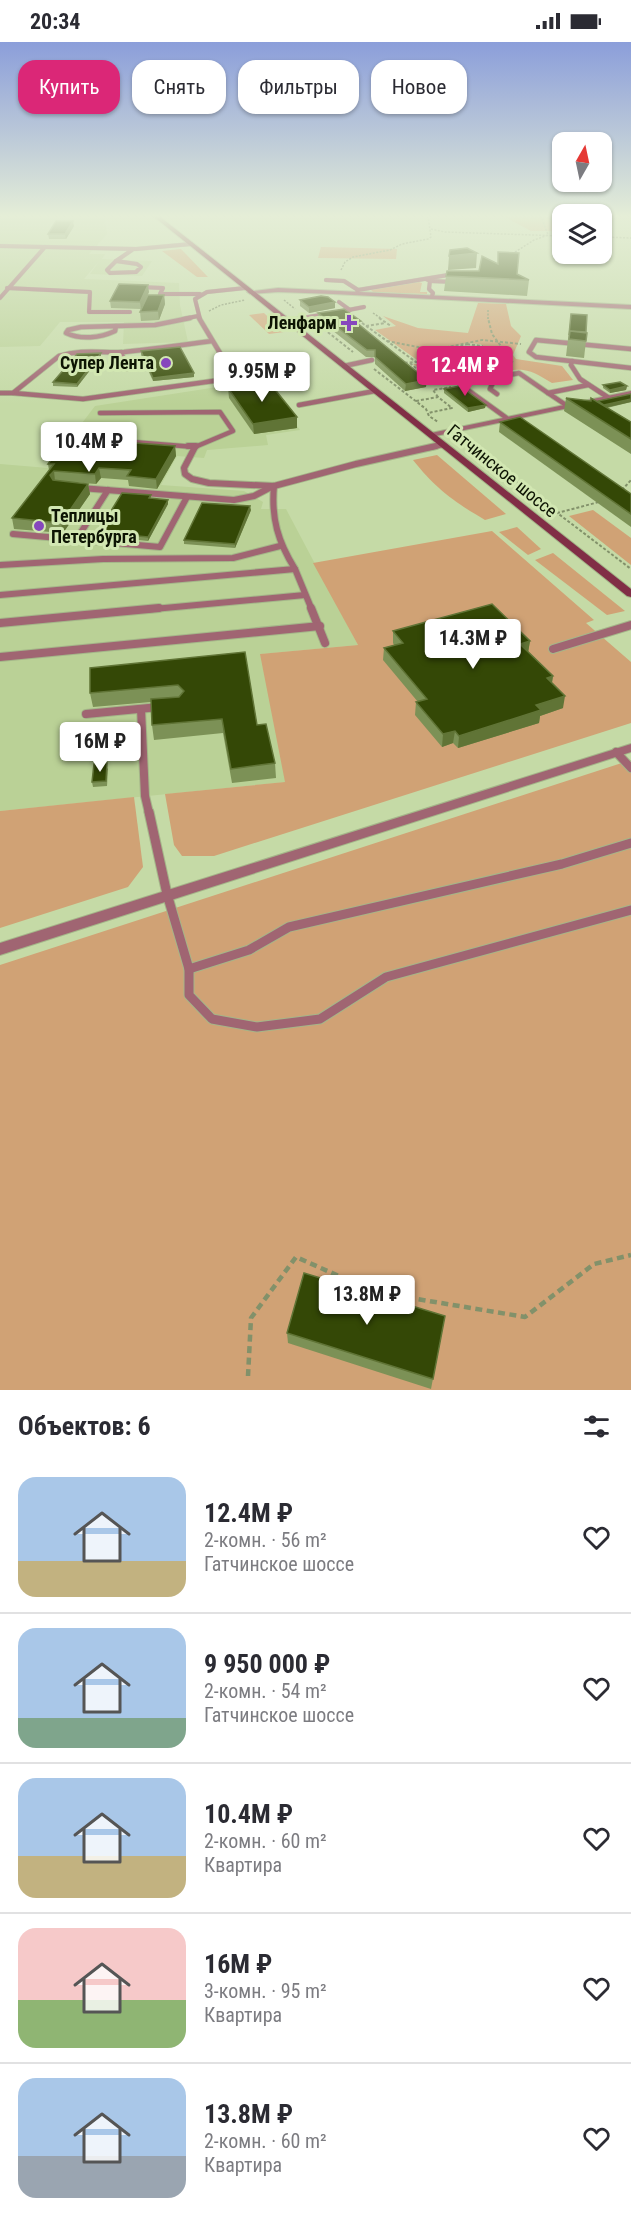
<!DOCTYPE html>
<html lang="ru">
<meta charset="utf-8">
<style>
body{margin:0;font-family:"Roboto Condensed",sans-serif;background:#f2f2f3;color:#2b2b33;height:100vh;display:flex;flex-direction:column;font-size:22px;white-space:nowrap}
*{box-sizing:border-box;margin:0}
p{font-size:20px;color:#7c7c81}
.icon{flex:none;width:33px;height:33px;fill:none;stroke:currentColor;stroke-width:2;stroke-linecap:round;stroke-linejoin:round}
.map{position:relative;height:1348px;overflow:hidden}
.details{display:flex;flex-direction:column;background:#fff;flex:1}
.details>*{flex:none}
.banner{position:absolute;left:18px;top:18px;width:596px;height:54px;display:flex;gap:12px}
.needle{width:39px;rotate:9deg}
.buttons{position:absolute;left:552px;top:90px;display:grid;gap:12px}
.buttons a{display:grid;place-items:center;width:60px;height:60px;border-radius:12px;background:#fff;box-shadow:0 2px 4px #0004;font-size:30px}
.price{position:absolute;translate:-50% -51px;padding:0 14px;border-radius:6px;background:#fff;color:#222;font-size:20px;line-height:39px;filter:drop-shadow(0 2px 3px #0008)}
.price::after{content:'';position:absolute;left:50%;top:36px;width:18px;height:14px;margin-left:-9px;background:inherit;clip-path:polygon(0 0,100% 0,50% 100%)}
.price.selected{background:#db2777;color:#fff}
ul{padding:0;list-style:none}
li{display:flex;align-items:center;gap:18px;height:150px;padding:0 18px}
li+li{border-top:2px solid #e1e1e2}
li span{display:grid;place-items:center;flex:none;width:168px;height:120px;border-radius:18px;color:#555}
li>.icon{margin-inline-start:auto}
span .icon{width:72px;height:72px;fill:#fffc;stroke-width:1}
li b{font-size:26px}
h2{display:flex;justify-content:space-between;align-items:center;height:72px;padding:0 18px;font-size:26px}
.chip{padding:0 21px;border-radius:18px;background:#fff;box-shadow:0 2px 4px #0004;font-size:21px;line-height:54px}
.chip.selected{background:#db2777;color:#fff}
.status{display:flex;justify-content:space-between;align-items:center;height:42px;padding:0 30px;background:#fff;direction:ltr}
.status svg{height:16px;fill:currentColor}
.map>svg:first-child{display:block}
.built{fill:#bad196}
.green{fill:#d0a275;fill-rule:evenodd}
.lines{fill:none;stroke-linecap:round;stroke-linejoin:round}
.service-far4-casing{stroke:#a4b689;stroke-width:4.5}
.service-far3-casing{stroke:#a4b689;stroke-width:6}
.service-far2-casing{stroke:#a4b689;stroke-width:8}
.service-far1-casing{stroke:#a4b689;stroke-width:10}
.service-casing{stroke:#a4b689;stroke-width:11}
.minor-casing{stroke:#a4b689;stroke-width:2}
.tertiary-casing{stroke:#a4b689;stroke-width:2}
.secondary-casing{stroke:#a4b689;stroke-width:2}
.path-far2{stroke:#82916a;stroke-width:1.5;stroke-dasharray:2 1.5;stroke-linecap:butt}
.path-far1{stroke:#82916a;stroke-width:2;stroke-dasharray:3 2;stroke-linecap:butt}
.path{stroke:#82916a;stroke-width:4.5;stroke-dasharray:7 4.5;stroke-linecap:butt}
.service-far4{stroke:#a06572;stroke-width:4}
.service-far3{stroke:#a06572;stroke-width:4.5}
.service-far2{stroke:#a06572;stroke-width:6}
.service-far1{stroke:#a06572;stroke-width:8}
.service{stroke:#a06572;stroke-width:9}
.minor{fill:#a06572;fill-rule:evenodd}
.tertiary{fill:#a06572;fill-rule:evenodd}
.secondary{fill:#812e46;fill-rule:evenodd}
.wall{fill:#7c9156}
.shaded-wall{fill:#607436}
.building{fill:#344806;stroke:#607436;stroke-width:1.5}
.poi-dot{fill:#8647bd;stroke:#d2e7b2;stroke-width:2}
.labels{text-anchor:middle;stroke-width:6;stroke-linejoin:round;paint-order:stroke}
.far-poi-label{font-size:18px;font-weight:bold;fill:#0d1403;stroke:#d2e7b2;text-anchor:end}
.far-street-label{font-size:18px;fill:#0d1403;stroke:#d2e7b2}
</style>
<div class="status"><b>20:34</b><svg viewBox="0 0 49 12"><path d="M0 12V9h3v3zM5 12V6h3v6zM10 12V3h3v9zM15 12V0h3v12zM26 1h20v11H26zM47 4h2v5h-2z"/></svg></div>
<div class="map">
<svg width="631" height="1348" viewBox="0 0 631 1348">
<rect width="100%" height="100%" fill="#c5daa6"/>
<!-- built -->
<g class="built">
<polygon points="0,176 105,177 107,192 89,212 105,212 102,217 152,219 142,234 90,232 100,218 84,237 179,241 180,263 188,300 123,302 124,280 60,280 40,304 0,305"/>
<polygon points="262,338 300,388 266,393 268,403 207,408 204,416 177,414 161,443 244,449 263,460 261,467 286,467 358,603 261,612 286,740 0,769 0,422 48,426 95,364"/>
</g>
<!-- green -->
<g class="green">
<polygon points="503,174 552,174 556,189 531,189"/>
<polygon points="321,205 397,207 396,217 318,216"/>
<polygon points="181,207 208,235 197,235 162,209"/>
<polygon points="419,240 422,241 420,250 427,250 427,252 373,250 371,248"/>
<path d="M478,261L506,262L511,284L521,294L513,313L516,317L562,324L573,338L552,341C543,336 534,329 523,328C511,327 497,332 487,336C462,347 434,338 413,322H420L423,327C440,331 462,326 477,319L432,310L424,313L420,320L375,288L396,284L383,274L418,286L468,291ZM468,301L480,302L491,308V311C480,317 464,317 454,308L458,303Z"/>
<polygon points="264,271 284,290 269,292 249,273"/>
<path d="M437,413L506,472L485,478C453,459 436,447 413,418Z"/>
<polygon points="593,468 631,496 631,523 569,474"/>
<polygon points="517,485 541,507 528,513 499,490"/>
<polygon points="492,489 594,578 586,581 631,620 631,681 214,814 182,814 174,803 165,752 285,740 260,612 358,603 313,521"/>
<polygon points="553,511 625,569 607,573 535,518"/>
<polygon points="631,718 631,1348 0,1348 0,923"/>
<polygon points="134,755 143,825 128,845 0,886 0,769"/>
</g>
<g class="lines">
<defs>
<g id="service-far4">
<polyline points="0,204 136,207 191,202"/>
<polygon points="116,219 137,222 141,225 136,230 110,231 107,228"/>
<polyline points="116,219 132,208"/>
<polyline points="426,237 430,239 429,247 433,251 432,254"/>
<polyline points="326,238 344,239 358,248"/>
<polyline points="430,239 455,240"/>
<polyline points="140,245 163,246 160,252 200,252"/>
<polyline points="7,246 90,250 89,270 130,270"/>
<polyline points="357,251 358,248 454,232"/>
<polyline points="0,256 45,205"/>
<polyline points="339,260 350,268"/>
<polyline points="338,270 364,265"/>
<polyline points="183,277 198,274"/>
<polyline points="200,277 195,257 207,250 245,246"/>
<polyline points="297,277 326,272"/>
</g>
<g id="service-far3">
<path d="M199,276L235,336L83,357L13,351L59,314C81,307 101,311 124,310C153,307 183,303 212,299"/>
<polyline points="287,279 306,276"/>
<path d="M116,284L115,289C100,296 81,298 66,291L68,288L81,285Z"/>
<polyline points="116,284 155,283 190,276"/>
<polyline points="631,307 536,298 529,310 536,315 631,326"/>
<polyline points="121,310 127,327"/>
<polyline points="572,319 571,323 580,337 609,356"/>
<polyline points="344,324 372,318"/>
<polyline points="461,343 508,377"/>
<polyline points="0,351 13,351"/>
<polyline points="497,352 490,347 495,336 519,331 548,351"/>
<polyline points="299,363 375,349"/>
<polyline points="569,365 548,351 588,343"/>
<polyline points="82,396 195,405 233,389 220,370 100,371"/>
<polyline points="429,406 443,403"/>
</g>
<g id="service-far2">
<polyline points="188,404 196,404"/>
<polyline points="195,405 184,426 185,432 192,437 209,441 274,444 356,422 436,404"/>
<path d="M274,444C271,476 278,500 295,527"/>
<polyline points="81,446 234,458 254,454 273,444"/>
<polyline points="13,492 160,505 187,455"/>
<polyline points="76,498 108,448"/>
<polyline points="0,523 103,517 233,516 280,504"/>
<polyline points="0,553 295,527 312,568"/>
<polyline points="143,568 305,553"/>
</g>
<g id="service-far1">
<polyline points="311,566 325,601"/>
<polyline points="0,581 159,566"/>
<polyline points="553,607 631,583"/>
<polyline points="0,615 320,584"/>
<polyline points="141,667 145,754 149,771"/>
<polyline points="86,672 159,665"/>
<polyline points="616,710 631,726"/>
</g>
<g id="service">
<polyline points="149,770 167,852 189,927 189,953 212,977 257,985 320,977 386,935 631,868"/>
<polyline points="189,927 249,908 289,885 562,822 631,801"/>
</g>
<g id="minor">
<polygon points="278,246 631,263 631,267 333,252 278,250 250,252 247,250"/>
<polygon points="631,349 631,353 431,395 427,393 431,391"/>
</g>
<polygon id="tertiary" points="631,702 631,710 0,913 0,901"/>
<polygon id="secondary" points="153,174 159,174 631,547 631,555 627,554"/>
</defs>
<!-- service-far4 casing -->
<use href="#service-far4" class="service-far4-casing"/>
<!-- service-far3 casing -->
<use href="#service-far3" class="service-far3-casing"/>
<!-- service-far2 casing -->
<use href="#service-far2" class="service-far2-casing"/>
<!-- service-far1 casing -->
<use href="#service-far1" class="service-far1-casing"/>
<!-- service casing -->
<use href="#service" class="service-casing"/>
<!-- minor casing -->
<use href="#minor" class="minor-casing"/>
<!-- tertiary casing -->
<use href="#tertiary" class="tertiary-casing"/>
<!-- secondary casing -->
<use href="#secondary" class="secondary-casing"/>
<!-- path-far2 -->
<g class="path-far2">
<polyline points="431,187 445,190 562,194"/>
<polyline points="602,195 631,196"/>
<polyline points="512,212 534,198 548,193 541,174"/>
<polyline points="341,228 345,220 353,215 390,208 402,202 428,197 431,195 428,174"/>
<polyline points="284,258 295,267"/>
<polyline points="488,268 488,277"/>
<polyline points="209,269 221,263 245,258"/>
<polyline points="373,271 382,277"/>
</g>
<!-- path-far1 -->
<g class="path-far1">
<polyline points="379,276 391,284"/>
<polyline points="358,278 416,320 402,321"/>
<polyline points="320,284 353,310"/>
<polyline points="366,284 385,281"/>
<polyline points="387,299 433,308 482,298 521,302"/>
<polygon points="467,302 482,304 488,310 473,314 458,308 459,305"/>
<polyline points="432,309 477,319 510,321"/>
<polyline points="431,310 435,335"/>
<polyline points="488,310 499,311 514,321"/>
<polyline points="416,320 456,323"/>
<polyline points="410,321 420,330 451,341"/>
<polyline points="466,324 489,327"/>
<polyline points="374,327 426,367 429,374 438,380"/>
<polyline points="435,328 463,324 500,310 501,304 492,292 488,276"/>
<polyline points="438,355 433,348 451,345"/>
<polyline points="416,359 438,355 452,366 428,371"/>
<polyline points="460,397 631,527"/>
<polyline points="622,448 631,438"/>
<polyline points="557,471 599,460"/>
</g>
<!-- path -->
<polyline class="path" points="248,1334 251,1276 296,1215 375,1250 525,1275 594,1222 631,1213"/>
<!-- service-far4 -->
<use href="#service-far4" class="service-far4"/>
<!-- service-far3 -->
<use href="#service-far3" class="service-far3"/>
<!-- service-far2 -->
<use href="#service-far2" class="service-far2"/>
<!-- service-far1 -->
<use href="#service-far1" class="service-far1"/>
<!-- service -->
<use href="#service" class="service"/>
<!-- minor -->
<use href="#minor" class="minor"/>
<!-- tertiary -->
<use href="#tertiary" class="tertiary"/>
<!-- secondary -->
<use href="#secondary" class="secondary"/>
</g>
<!-- wall -->
<g class="wall">
<polygon points="74,184 66,197 49,197 48,192"/>
<polygon points="517,232 529,238 527,254 444,249 446,234"/>
<polygon points="149,250 141,267 111,266 110,259"/>
<polygon points="164,253 165,262 159,278 141,279 140,270"/>
<polygon points="300,258 335,260 335,266 309,271 300,264"/>
<polygon points="318,271 361,284 426,345 405,349 375,322 375,315 366,315 318,277"/>
<polygon points="571,272 585,290 586,299 584,316 566,314"/>
<polygon points="141,309 194,335 153,339 141,313"/>
<polygon points="101,314 77,345 53,344 53,340"/>
<polygon points="603,343 627,344 626,348 610,351 603,346"/>
<polygon points="228,346 297,386 254,392 229,356"/>
<polygon points="444,347 485,366 468,370 444,351"/>
<polygon points="631,352 631,360 607,366 631,380 631,412 564,369 566,356 598,360 598,359"/>
<polygon points="500,380 631,452 631,485 499,390"/>
<polygon points="175,404 176,414 157,447 129,444 128,438 101,436 96,442 71,440 88,442 90,452 63,491 14,487 12,476 49,428 48,422"/>
<polygon points="151,453 151,457 168,462 148,499 98,494 98,490"/>
<polygon points="251,468 235,506 184,502 184,498"/>
<polygon points="393,589 530,599 528,610 553,634 552,641 563,666 540,674 539,681 458,706 453,701 442,705 415,673 416,660 418,660 383,618 384,606 394,603 393,601"/>
<polygon points="245,610 257,683 275,721 276,736 232,741 223,691 154,698 152,683 151,660 93,665 90,651"/>
<polygon points="108,726 107,744 93,745 92,740"/>
<polygon points="445,1274 431,1347 288,1301 287,1291"/>
</g>
<!-- shaded-wall -->
<g class="shaded-wall">
<polygon points="73,179 74,184 66,197 65,192"/>
<polygon points="477,211 476,226 448,228 449,214"/>
<polygon points="148,243 149,250 141,267 140,260"/>
<polygon points="164,253 165,262 159,278 158,269"/>
<polygon points="335,260 335,266 309,271 309,265"/>
<polygon points="101,311 101,314 77,345 77,342"/>
<polygon points="194,331 194,335 153,339 153,336"/>
<polygon points="427,338 426,345 405,349 406,342"/>
<polygon points="627,344 626,348 610,351 610,348"/>
<polygon points="631,357 631,360 604,366 604,363"/>
<polygon points="486,363 485,366 468,370 468,366"/>
<polygon points="297,375 297,386 254,392 253,382"/>
<polygon points="175,404 176,414 157,447 156,437"/>
<polygon points="99,426 101,436 96,442 95,432"/>
<polygon points="54,429 55,439 52,443 50,433"/>
<polygon points="88,442 90,452 63,491 61,481"/>
<polygon points="168,458 168,462 148,499 148,495"/>
<polygon points="250,464 251,468 235,506 235,502"/>
<polygon points="530,599 528,611 520,602"/>
<polygon points="553,634 551,646 547,636"/>
<polygon points="565,654 563,666 540,674 539,681 458,706 459,694 536,663"/>
<polygon points="455,689 453,701 442,705 443,692"/>
</g>
<!-- building -->
<g class="building">
<polygon points="56,179 73,179 65,192 48,192"/>
<polygon points="467,206 477,211 449,214 450,208"/>
<polygon points="498,210 519,211 517,232 529,238 446,234 447,229 479,229 482,214 498,222"/>
<polygon points="119,242 148,243 140,260 110,259"/>
<polygon points="148,253 164,253 158,269 140,270"/>
<polygon points="321,254 328,255 335,260 309,265 300,258"/>
<polygon points="344,267 361,279 356,280 427,338 406,342 375,315 375,308 367,308 318,271"/>
<polygon points="571,272 587,273 586,290 570,289 569,293"/>
<polygon points="570,289 587,291 586,299 569,297"/>
<polygon points="180,305 194,331 153,336 141,309"/>
<polygon points="101,311 77,342 53,340 77,312"/>
<polygon points="269,340 297,375 253,382 228,346"/>
<polygon points="620,340 627,344 610,348 603,343"/>
<polygon points="460,344 486,363 468,366 444,347"/>
<polygon points="631,352 631,357 604,363 598,359"/>
<polygon points="566,356 591,359 591,356 631,380 631,397"/>
<polygon points="520,375 631,452 631,472 500,380"/>
<polygon points="67,396 175,404 156,437 127,434 131,428 99,426 95,432 54,429 50,433 53,438 88,442 61,481 12,476 54,422 48,422"/>
<polygon points="122,451 151,453 149,456 168,458 148,495 98,490"/>
<polygon points="202,461 250,464 235,502 184,498"/>
<polygon points="492,562 530,599 520,602 553,634 547,636 565,654 536,663 541,668 459,694 455,689 443,692 416,660 427,657 384,606 403,601 393,589"/>
<polygon points="245,610 257,683 266,682 275,721 231,727 222,677 152,683 151,657 179,655 184,649 178,643 90,651 90,626"/>
<polygon points="107,721 106,739 92,740 94,722"/>
<polygon points="304,1231 445,1274 433,1337 287,1291"/>
</g>
<!-- sky -->
<linearGradient id="sky" x2="0" y2="1"><stop stop-color="#8b9eda"/><stop offset="0.48" stop-color="#e5eed7"/><stop offset="1" stop-color="#e5eed7" stop-opacity="0"/></linearGradient>
<rect width="631" height="363" fill="url(#sky)"/>
<!-- markers -->
<g class="poi-dot">
<path d="M346 272h6v6h6v6h-6v6h-6v-6h-6v-6h6z"/>
<circle cx="166" cy="321" r="6"/>
<circle cx="39" cy="484" r="6"/>
</g>
<g class="labels">
<!-- far-poi labels -->
<g class="far-poi-label">
<text x="337" y="287">Ленфарм</text>
<text x="154" y="327">Супер Лента</text>
<text x="51" y="480" text-anchor="start">Теплицы<tspan x="51" dy="21">Петербурга</tspan></text>
</g>
<!-- far-street labels -->
<g class="far-street-label">
<text transform="translate(502 429) rotate(39)" y="6">Гатчинское шоссе</text>
</g>
</g>
</svg>
<div class="buttons">
<a><svg class="needle" viewBox="-14 -14 28 28"><path d="M0-13l5 13h-10z" fill="#e53935"/><path d="M0 13l5-13h-10z" fill="#7c7c81"/></svg></a>
<a><svg class="icon" aria-label="layers" viewBox="0 0 24 24"><path d="M12 4l9 5-9 5-9-5zM3 14l9 5 9-5"/></svg></a>
</div>
<b class="price selected" style="left:465px;top:355px">12.4M ₽</b>
<b class="price" style="left:262px;top:361px">9.95M ₽</b>
<b class="price" style="left:89px;top:431px">10.4M ₽</b>
<b class="price" style="left:473px;top:628px">14.3M ₽</b>
<b class="price" style="left:100px;top:731px">16M ₽</b>
<b class="price" style="left:367px;top:1284px">13.8M ₽</b>
<div class="banner">
<a class="chip selected">Купить</a>
<a class="chip">Снять</a>
<a class="chip">Фильтры</a>
<a class="chip">Новое</a>
</div>
</div>
<section class="details">
<h2>Объектов: 6<svg class="icon" aria-label="filters" viewBox="0 0 24 24"><path d="M4 7h16M4 17h16"/><circle cx="9" cy="7" r="2"/><circle cx="15" cy="17" r="2"/></svg></h2>
<ul>
<li><span style="background:linear-gradient(#a9c7e8 70%,#c2b280 0)"><svg class="icon" aria-label="home" viewBox="0 0 24 24"><path d="M3 11l9-7 9 7M6 9v11h12V9"/></svg></span><div><b>12.4M ₽</b><p>2-комн. · 56 m²</p><p>Гатчинское шоссе</p></div><svg class="icon" aria-label="heart" viewBox="0 0 24 24"><path d="M12 20l-8-8c-3-5 5-10 8-4 3-6 11-1 8 4z"/></svg></li>
<li><span style="background:linear-gradient(#a9c7e8 75%,#7fa58c 0)"><svg class="icon" aria-label="home" viewBox="0 0 24 24"><path d="M3 11l9-7 9 7M6 9v11h12V9"/></svg></span><div><b>9 950 000 ₽</b><p>2-комн. · 54 m²</p><p>Гатчинское шоссе</p></div><svg class="icon" aria-label="heart" viewBox="0 0 24 24"><path d="M12 20l-8-8c-3-5 5-10 8-4 3-6 11-1 8 4z"/></svg></li>
<li><span style="background:linear-gradient(#a9c7e8 65%,#c2b280 0)"><svg class="icon" aria-label="home" viewBox="0 0 24 24"><path d="M3 11l9-7 9 7M6 9v11h12V9"/></svg></span><div><b>10.4M ₽</b><p>2-комн. · 60 m²</p><p>Квартира</p></div><svg class="icon" aria-label="heart" viewBox="0 0 24 24"><path d="M12 20l-8-8c-3-5 5-10 8-4 3-6 11-1 8 4z"/></svg></li>
<li><span style="background:linear-gradient(#f6c9c9 60%,#8fb573 0)"><svg class="icon" aria-label="home" viewBox="0 0 24 24"><path d="M3 11l9-7 9 7M6 9v11h12V9"/></svg></span><div><b>16M ₽</b><p>3-комн. · 95 m²</p><p>Квартира</p></div><svg class="icon" aria-label="heart" viewBox="0 0 24 24"><path d="M12 20l-8-8c-3-5 5-10 8-4 3-6 11-1 8 4z"/></svg></li>
<li><span style="background:linear-gradient(#a9c7e8 65%,#9aa5b1 0)"><svg class="icon" aria-label="home" viewBox="0 0 24 24"><path d="M3 11l9-7 9 7M6 9v11h12V9"/></svg></span><div><b>13.8M ₽</b><p>2-комн. · 60 m²</p><p>Квартира</p></div><svg class="icon" aria-label="heart" viewBox="0 0 24 24"><path d="M12 20l-8-8c-3-5 5-10 8-4 3-6 11-1 8 4z"/></svg></li>
</ul>
</section>
